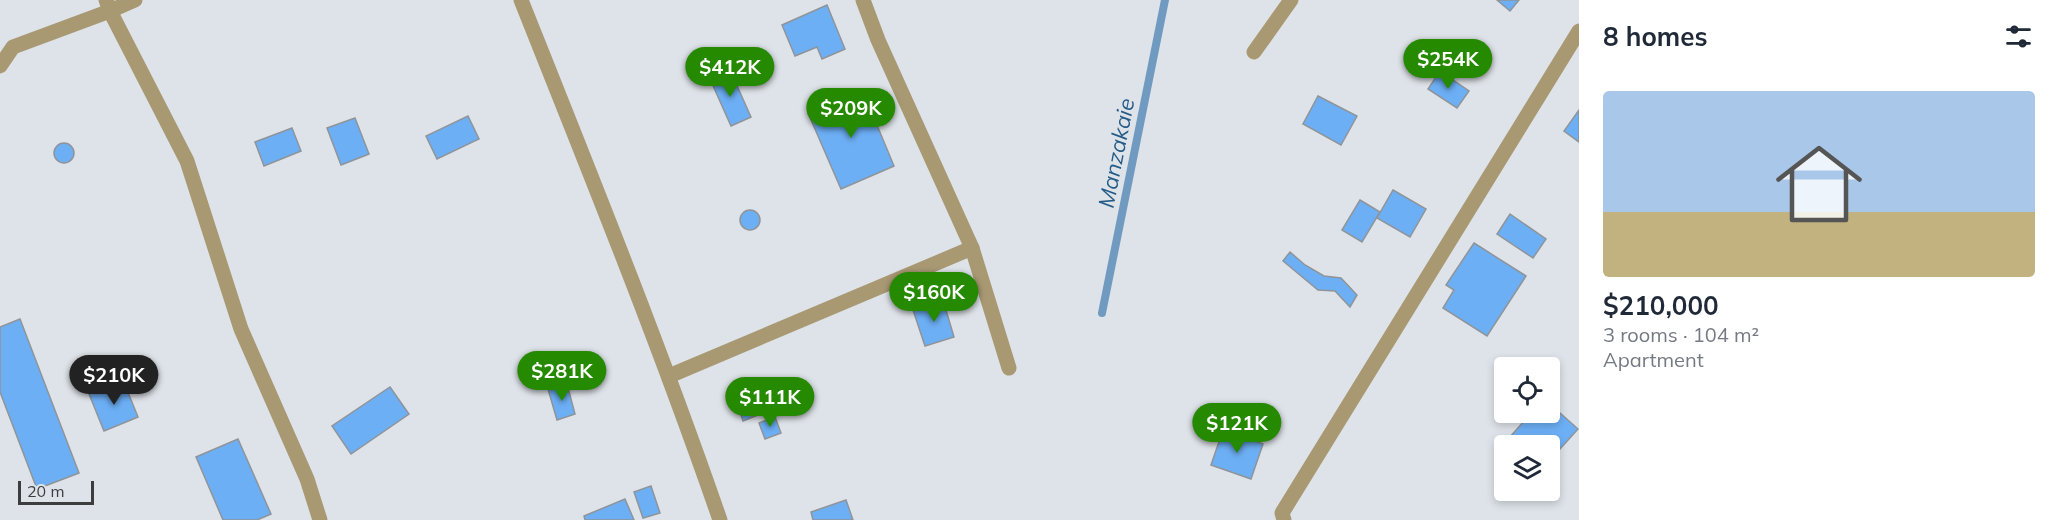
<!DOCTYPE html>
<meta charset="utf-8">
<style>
body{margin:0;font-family:Mulish,sans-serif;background:#f6f6f7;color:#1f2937;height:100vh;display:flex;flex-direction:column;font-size:22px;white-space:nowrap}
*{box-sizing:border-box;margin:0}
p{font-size:20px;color:#747a83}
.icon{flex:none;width:33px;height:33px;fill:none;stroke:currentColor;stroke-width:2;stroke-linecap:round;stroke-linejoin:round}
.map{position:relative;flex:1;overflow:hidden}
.side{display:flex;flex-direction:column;background:#fff;width:480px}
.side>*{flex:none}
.controls{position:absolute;left:1494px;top:357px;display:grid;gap:12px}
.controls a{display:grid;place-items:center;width:66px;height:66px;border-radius:6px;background:#fff;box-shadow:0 3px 9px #0003;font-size:30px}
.scale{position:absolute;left:18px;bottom:15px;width:76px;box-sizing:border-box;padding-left:6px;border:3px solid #3b3d3f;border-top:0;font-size:16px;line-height:21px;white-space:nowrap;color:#3b3d3f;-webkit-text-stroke:4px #dee3e9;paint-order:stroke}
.price{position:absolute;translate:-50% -51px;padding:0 14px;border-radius:21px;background:#268a00;color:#fff;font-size:20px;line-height:39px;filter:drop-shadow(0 2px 3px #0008)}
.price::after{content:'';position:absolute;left:50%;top:36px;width:18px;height:14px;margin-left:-9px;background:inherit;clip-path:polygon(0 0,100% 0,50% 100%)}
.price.current{background:#222;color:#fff}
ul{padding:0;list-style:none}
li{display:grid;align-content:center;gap:12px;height:318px;padding:0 24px}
li span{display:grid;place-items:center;height:186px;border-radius:6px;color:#555}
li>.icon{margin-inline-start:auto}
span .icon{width:108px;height:108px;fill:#fffc;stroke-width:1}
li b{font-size:26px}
h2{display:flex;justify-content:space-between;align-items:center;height:72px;padding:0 24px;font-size:26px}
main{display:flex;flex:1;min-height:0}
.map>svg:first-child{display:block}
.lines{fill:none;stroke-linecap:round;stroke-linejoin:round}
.stream{stroke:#709ac0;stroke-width:8}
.building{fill:#6daff5;stroke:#8f9499;stroke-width:1.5}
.minor{stroke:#a89973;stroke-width:15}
.labels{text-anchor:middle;stroke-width:4.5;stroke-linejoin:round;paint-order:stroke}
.water-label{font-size:22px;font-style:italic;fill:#255b87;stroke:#dee3e9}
</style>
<main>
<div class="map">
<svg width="1579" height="520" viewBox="0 0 1579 520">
<rect width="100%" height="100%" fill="#dee3e9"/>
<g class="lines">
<!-- stream -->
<polyline class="stream" points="1102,313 1165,0"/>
</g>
<!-- building -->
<g class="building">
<polygon points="1497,0 1519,0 1510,11"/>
<polygon points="827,5 845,49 822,59 817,47 795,56 782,25"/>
<polygon points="730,70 751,117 731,126 710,79"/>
<polygon points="1440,71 1469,91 1457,108 1428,89"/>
<polygon points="862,89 894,166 841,189 808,113"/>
<polygon points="1318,96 1357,116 1341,145 1303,124"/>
<polygon points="1579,110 1579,142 1564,131"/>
<polygon points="468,116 479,139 437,159 426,136"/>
<polygon points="355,118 369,154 341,165 327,128"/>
<polygon points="292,128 301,151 264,166 255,142"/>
<circle cx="64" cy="153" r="10"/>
<polygon points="1393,190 1426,209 1410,237 1377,218"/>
<polygon points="1360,200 1380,212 1362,242 1342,230"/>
<circle cx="750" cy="220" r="10"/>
<polygon points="1510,214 1546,239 1533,258 1497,234"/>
<polygon points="1474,243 1526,276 1487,336 1443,308 1454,290 1446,285"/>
<polygon points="1290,252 1305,265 1324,276 1341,278 1357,295 1350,307 1335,291 1318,290 1283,261"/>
<polygon points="943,300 954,337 925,346 913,310"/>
<polygon points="20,319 79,473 37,489 0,392 0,327"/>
<polygon points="123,380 138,417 104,431 89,394"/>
<polygon points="567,384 575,414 557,420 548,389"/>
<polygon points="390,387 409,414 351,454 332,426"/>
<polygon points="767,395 773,409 743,421 738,406"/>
<polygon points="1550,404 1578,429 1550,460 1550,446 1504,446 1504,450 1501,447 1532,412 1550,412"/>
<polygon points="775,417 781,433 765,439 759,423"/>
<polygon points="1223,430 1263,444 1251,479 1211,465"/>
<polygon points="238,439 271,514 257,520 223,520 196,457"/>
<polygon points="651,486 660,513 643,518 634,492"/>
<polygon points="625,499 634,520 585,520 584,516"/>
<polygon points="846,500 853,520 813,520 811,512"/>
</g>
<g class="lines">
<!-- minor -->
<g class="minor">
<polyline points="106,0 110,11 135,0"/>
<path d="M521,0C590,173 659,344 720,520"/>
<polyline points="863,0 878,40 972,248 1009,368"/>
<polyline points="1254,52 1291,0"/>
<polyline points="0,66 13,47 110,11 187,161 241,329 307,479 320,520"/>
<polyline points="669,376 972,248"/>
<polyline points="1284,520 1282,513 1579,31"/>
</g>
</g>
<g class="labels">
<!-- water labels -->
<g class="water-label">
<text transform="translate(1116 153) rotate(-79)" y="8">Manzakaie</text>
</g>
</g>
</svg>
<div class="controls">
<a><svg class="icon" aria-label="locate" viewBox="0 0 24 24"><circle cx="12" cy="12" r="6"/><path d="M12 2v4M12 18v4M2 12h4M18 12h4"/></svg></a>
<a><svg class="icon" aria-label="layers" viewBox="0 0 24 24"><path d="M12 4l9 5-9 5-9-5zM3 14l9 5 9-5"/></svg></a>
</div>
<div class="scale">20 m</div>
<b class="price" style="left:1448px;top:90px">$254K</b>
<b class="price" style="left:730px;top:98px">$412K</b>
<b class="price" style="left:851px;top:139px">$209K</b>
<b class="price" style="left:934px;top:323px">$160K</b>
<b class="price" style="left:562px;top:402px">$281K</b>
<b class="price current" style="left:114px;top:406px">$210K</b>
<b class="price" style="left:770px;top:428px">$111K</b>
<b class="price" style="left:1237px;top:454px">$121K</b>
</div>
<section class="side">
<h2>8 homes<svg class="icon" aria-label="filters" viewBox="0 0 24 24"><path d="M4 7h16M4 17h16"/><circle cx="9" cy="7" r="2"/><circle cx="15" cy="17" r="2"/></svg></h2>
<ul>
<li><span style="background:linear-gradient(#a9c7e8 65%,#c2b280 0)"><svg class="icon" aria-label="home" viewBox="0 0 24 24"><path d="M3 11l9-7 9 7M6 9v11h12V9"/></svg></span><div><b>$210,000</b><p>3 rooms · 104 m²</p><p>Apartment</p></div></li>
</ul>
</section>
</main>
